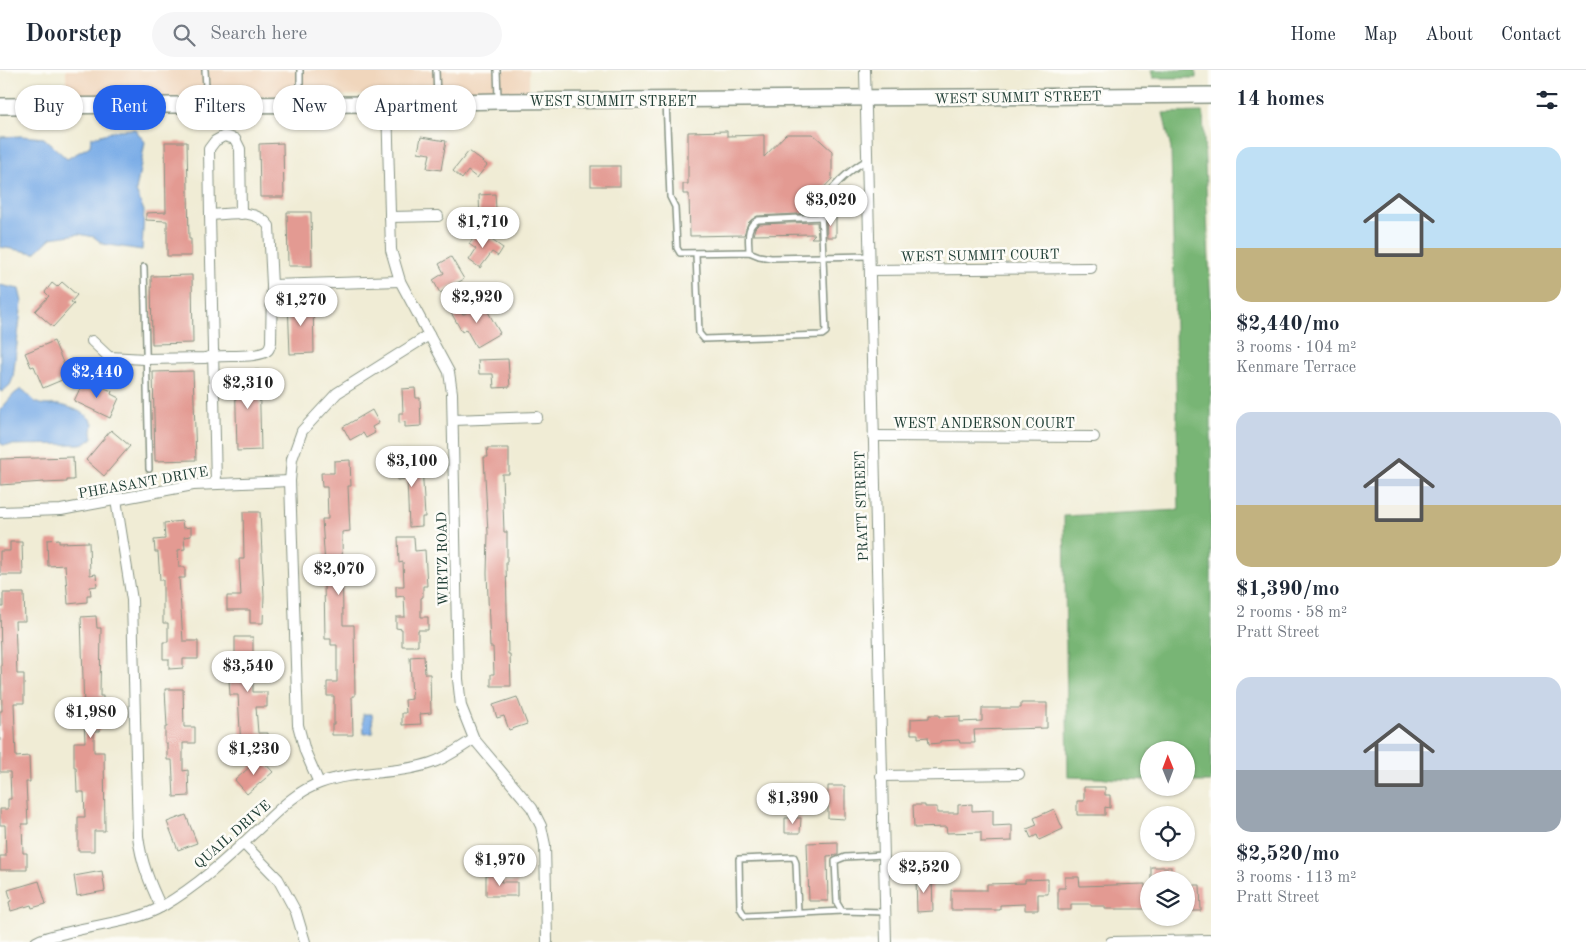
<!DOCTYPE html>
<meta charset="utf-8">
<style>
body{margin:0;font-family:"Old Standard TT",serif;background:#f6f6f7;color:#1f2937;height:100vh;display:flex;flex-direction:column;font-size:19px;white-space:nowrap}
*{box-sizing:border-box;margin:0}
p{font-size:16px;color:#747a83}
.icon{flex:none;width:28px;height:28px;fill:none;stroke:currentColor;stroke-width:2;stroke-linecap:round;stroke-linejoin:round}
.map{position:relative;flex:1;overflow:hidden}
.sheet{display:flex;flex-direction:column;background:#fff;width:375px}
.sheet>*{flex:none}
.guide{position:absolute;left:15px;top:15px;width:475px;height:45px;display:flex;gap:10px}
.needle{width:32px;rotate:359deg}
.buttons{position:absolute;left:1140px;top:671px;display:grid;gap:10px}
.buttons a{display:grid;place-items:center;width:55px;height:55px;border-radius:50%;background:#fff;box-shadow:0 1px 4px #0004;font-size:25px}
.price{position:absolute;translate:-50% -42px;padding:0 11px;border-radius:18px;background:#fff;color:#222;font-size:16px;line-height:32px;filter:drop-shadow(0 1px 2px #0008)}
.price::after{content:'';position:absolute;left:50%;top:30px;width:15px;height:11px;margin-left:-8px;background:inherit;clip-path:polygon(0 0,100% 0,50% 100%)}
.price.current{background:#2563eb;color:#fff}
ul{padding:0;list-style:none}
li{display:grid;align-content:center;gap:10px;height:265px;padding:0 25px}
li span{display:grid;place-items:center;height:155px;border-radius:15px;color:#555}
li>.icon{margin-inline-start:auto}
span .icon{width:90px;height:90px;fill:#fffc;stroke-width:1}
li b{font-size:21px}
h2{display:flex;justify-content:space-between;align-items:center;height:60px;padding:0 25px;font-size:21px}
.pill{padding:0 18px;border-radius:22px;background:#fff;box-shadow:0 1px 4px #0004;font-size:18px;line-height:45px}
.pill.current{background:#2563eb;color:#fff}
header{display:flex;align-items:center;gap:30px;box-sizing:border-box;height:70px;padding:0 25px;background:#fff;border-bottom:1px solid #e0e1e3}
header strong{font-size:24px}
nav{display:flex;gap:28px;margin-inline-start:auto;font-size:18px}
.search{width:350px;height:45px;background:#f6f6f7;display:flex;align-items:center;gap:12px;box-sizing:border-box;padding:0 18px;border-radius:28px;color:#747a83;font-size:19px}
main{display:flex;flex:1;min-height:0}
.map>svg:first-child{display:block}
.built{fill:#f0d6bc}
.forest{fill:#78b575;stroke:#4c7954}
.water{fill:#7bade7;stroke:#4d758e}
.building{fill:#e39a92}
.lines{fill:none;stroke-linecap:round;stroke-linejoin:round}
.lane-casing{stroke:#889484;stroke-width:8}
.street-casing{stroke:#889484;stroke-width:12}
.secondary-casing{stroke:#889484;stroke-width:18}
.lane{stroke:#fff;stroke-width:5}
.street{stroke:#fff;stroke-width:10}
.secondary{stroke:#fff;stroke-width:15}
.labels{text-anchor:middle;stroke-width:5;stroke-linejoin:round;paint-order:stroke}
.street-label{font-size:14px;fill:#1f3d34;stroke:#fdfcf7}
</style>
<header>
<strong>Doorstep</strong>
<div class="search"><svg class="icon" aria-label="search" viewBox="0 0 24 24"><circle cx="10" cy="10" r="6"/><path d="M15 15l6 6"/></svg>Search here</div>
<nav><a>Home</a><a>Map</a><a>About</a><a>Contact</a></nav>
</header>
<main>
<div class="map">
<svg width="1211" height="872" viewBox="0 0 1211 872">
<rect width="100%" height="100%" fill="#fdfcf7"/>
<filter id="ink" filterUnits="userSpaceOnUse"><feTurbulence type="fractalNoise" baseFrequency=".02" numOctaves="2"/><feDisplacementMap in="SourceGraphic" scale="10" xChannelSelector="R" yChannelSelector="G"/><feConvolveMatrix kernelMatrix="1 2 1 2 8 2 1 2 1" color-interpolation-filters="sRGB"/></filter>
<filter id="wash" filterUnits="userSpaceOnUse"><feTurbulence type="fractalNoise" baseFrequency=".0096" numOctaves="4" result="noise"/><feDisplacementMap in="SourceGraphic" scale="20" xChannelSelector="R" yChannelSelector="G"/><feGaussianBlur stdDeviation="1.12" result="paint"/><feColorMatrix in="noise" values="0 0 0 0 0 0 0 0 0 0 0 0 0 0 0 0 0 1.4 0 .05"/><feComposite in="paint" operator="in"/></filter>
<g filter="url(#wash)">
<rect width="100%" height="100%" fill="#f0ecd5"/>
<!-- built -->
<polygon class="built" points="66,0 529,0 529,23 66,29"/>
<!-- forest -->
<g class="forest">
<polygon points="1151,0 1196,0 1196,8 1153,8"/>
<polygon points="1203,42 1211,243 1211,712 1186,712 1186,680 1149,680 1149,710 1068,707 1064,446 1179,440 1171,79 1163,43"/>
</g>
<!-- water -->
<g class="water">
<polygon points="135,59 145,72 136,121 144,141 142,180 103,174 94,167 79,164 51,168 35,183 0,177 0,67 21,66 44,68 67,89 90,76 91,68 118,60"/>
<polygon points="0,215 19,219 22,232 13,308 10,315 2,322 0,321"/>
<polygon points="465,219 468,225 455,233 451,227"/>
<path d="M21,319C29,323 32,332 40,334C46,336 53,334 60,335C71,337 90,344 93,354L92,362L93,368L86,373L79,374L3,375L0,373V340L14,324Z"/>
<polygon points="363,644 372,644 373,663 364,664"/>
</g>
<g id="blocks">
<!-- building -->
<g class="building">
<polygon points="727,61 727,66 764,65 764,87 786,64 813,64 832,81 832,109 815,127 817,143 757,146 748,153 744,165 690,166 689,124 683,124 683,114 688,114 688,62"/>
<polygon points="421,67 446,71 441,100 427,98 430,84 418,82"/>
<polygon points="165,72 187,72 189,169 191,169 191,186 167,186 167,151 146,150 146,143 166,142"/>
<polygon points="283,73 284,127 260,127 259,74"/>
<polygon points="469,81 487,95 477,108 468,101 462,109 453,101"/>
<rect x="591" y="96" width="29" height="20"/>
<polygon points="495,124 496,139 499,139 500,150 480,151 479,125"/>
<polygon points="287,142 311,142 312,196 288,196"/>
<polygon points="826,147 836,147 836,167 827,167"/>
<polygon points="817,152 818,168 811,168 815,164 753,165 755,158 759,154"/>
<polygon points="479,161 503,178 498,186 492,182 480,198 469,190 476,179 469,174"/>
<polygon points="451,187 464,209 440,223 433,210 444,203 439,194"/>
<polygon points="192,205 193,273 152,274 151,206"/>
<polygon points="62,212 77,225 71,232 74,234 53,257 35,241 49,226 45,222 52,213 57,217"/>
<polygon points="313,230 314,283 290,284 288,231"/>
<polygon points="483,233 500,263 476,277 466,259 462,262 449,239 464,244"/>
<polygon points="54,271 69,307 43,318 34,296 31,297 25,283"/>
<polygon points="508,289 510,317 494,318 493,304 479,304 478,290"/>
<polygon points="235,300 259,300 261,380 237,381"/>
<polygon points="193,301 196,390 155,391 153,302"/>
<polygon points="84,310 112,321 111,324 119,328 110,348 74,331"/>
<polygon points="415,318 416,328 420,328 421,356 405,357 405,352 399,353 399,343 403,343 402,319"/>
<polygon points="372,340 379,353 372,357 375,363 366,368 363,363 350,370 343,357"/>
<polygon points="111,360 130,376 104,406 86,390"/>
<polygon points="487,378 509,378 509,404 502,404 504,462 507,462 507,492 506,492 508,584 510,584 511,616 491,616 491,604 494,604 493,577 490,577 487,503 488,463 484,387 488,387"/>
<polygon points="411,383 412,395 422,395 425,447 422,447 422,456 409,457 407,409 397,410 396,384"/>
<polygon points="73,387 74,410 67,410 67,412 44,413 44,412 0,415 0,389"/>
<polygon points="350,390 351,416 348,416 350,461 342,462 343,555 354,555 355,626 352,626 353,665 332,665 332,654 334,654 334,626 327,626 327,612 337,612 337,575 331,575 331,569 325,569 324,512 326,512 322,449 328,449 327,417 322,417 321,403 334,403 334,391"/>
<polygon points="243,442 260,442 264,526 263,553 250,553 250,540 227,540 227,526 241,526 239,489 244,489"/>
<polygon points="182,451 183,458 191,457 191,466 184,467 185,479 178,480 179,497 185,497 185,508 179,508 183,571 198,571 198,589 183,589 183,598 169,599 169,589 163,589 163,572 168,572 168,553 163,553 163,510 160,510 158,482 155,482 154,470 165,469 164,453"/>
<polygon points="398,467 414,467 415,481 425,480 427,516 423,516 423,527 421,528 421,547 428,547 428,560 418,560 418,576 402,576 402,559 396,558 396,547 405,547 404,526 396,527 396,516 404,516 403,492 399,493"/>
<polygon points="59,469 59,473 89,472 90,505 96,504 97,516 90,517 91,525 87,525 87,532 68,534 65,495 48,496 47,470"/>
<polygon points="10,472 22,472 23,505 0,505 0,481 10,481"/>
<polygon points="3,523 24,523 25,551 15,551 17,604 24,604 24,633 14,633 16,687 29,686 30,712 26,712 28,754 22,754 23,783 27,783 27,800 0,800 0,786 6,786 5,755 0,755 0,739 8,739 8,729 11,729 10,702 0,702 0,641 2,641 0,537 3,537"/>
<polygon points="96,546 97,558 101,558 100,626 103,626 103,651 100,651 100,661 94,661 94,682 104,682 105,761 94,761 94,781 78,781 78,747 85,747 84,722 77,722 76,697 74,697 74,672 85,672 84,648 78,648 78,639 84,639 81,547"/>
<polygon points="235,567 253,567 253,586 265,586 265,595 253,595 253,622 267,622 267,637 256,637 258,663 268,663 268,676 241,677 238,625 230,625 229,610 235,610"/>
<polygon points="424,586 425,604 430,604 431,643 420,644 421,654 402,655 402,643 406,643 405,630 412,629 410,587"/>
<polygon points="165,619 183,619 184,657 195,657 195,673 183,673 183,701 188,700 189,726 174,727 172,690 167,690 167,673 165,673 165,657 167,657"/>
<polygon points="517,627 527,654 509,660 504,646 497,648 493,635"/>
<polygon points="1021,633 1047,633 1047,658 974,660 975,673 960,673 959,670 940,671 940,673 929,674 928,667 918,668 918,664 911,664 911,649 929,648 929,645 939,645 939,647 960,646 960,652 982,651 982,638 1021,638"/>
<polygon points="260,688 273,702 247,724 235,710"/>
<polygon points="828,716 845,716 845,749 828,748"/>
<polygon points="1084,717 1105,717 1105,725 1110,725 1110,738 1105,737 1105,745 1077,745 1077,731 1084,731"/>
<polygon points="972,734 972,741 993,740 993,756 1012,755 1012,771 981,772 981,762 947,763 946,757 914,758 913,735 925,735 925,737 937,737 937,743 958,743 958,735"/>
<polygon points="1054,739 1063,759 1039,770 1037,765 1031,768 1027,759 1037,755 1034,748"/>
<polygon points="186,745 197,773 178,780 167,752"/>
<polygon points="785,748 801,748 800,763 785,763"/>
<polygon points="838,772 838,785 827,786 828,831 809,831 807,773"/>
<rect x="1151" y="797" width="20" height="13"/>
<polygon points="102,801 105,821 77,826 74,806"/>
<polygon points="486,805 501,805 501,812 517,812 517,826 486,826"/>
<polygon points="932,807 933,841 917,842 916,808"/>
<polygon points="1065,807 1079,807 1080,816 1145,814 1145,839 1105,839 1105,836 1091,836 1091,834 1071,834 1071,840 1058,840 1058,818 1065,818"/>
<polygon points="1048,809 1048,824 1038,824 1038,840 1025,840 1025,834 1000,835 1000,840 951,840 951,820 987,820 987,814 1025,813 1025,810"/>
<polygon points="39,811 46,834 32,838 31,835 11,841 9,832 11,831 8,820"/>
<polygon points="1186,815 1200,815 1201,841 1187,841"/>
</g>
</g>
</g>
<g filter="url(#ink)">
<use href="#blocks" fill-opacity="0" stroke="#889484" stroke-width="1"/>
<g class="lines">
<defs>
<g id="lane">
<polyline points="205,0 207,34"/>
<polyline points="300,0 300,32"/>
<polyline points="436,0 437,30"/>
<polyline points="497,0 498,28"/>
<polyline points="666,31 670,127 675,137 677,178 680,183 749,182 759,186 771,188 869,186"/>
<path d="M749,182C749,170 745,156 758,150L821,147"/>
<path d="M696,184L699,263L704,269L822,265L826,262L821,138C829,118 848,101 867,90"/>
<polyline points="144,197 149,399"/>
<polyline points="884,785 845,787 835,791 837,833 842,841 885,842"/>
<polyline points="798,843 796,793 794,787 739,789 740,838 745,846 842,841"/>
</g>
<g id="street">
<polyline points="865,0 886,872"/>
<polyline points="387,34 391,180 400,211 449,302 452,323 458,609 461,636 474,669 532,738 541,756 545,775 547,872"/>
<polyline points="210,145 209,79 215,71 224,66 235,69 240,79 241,144"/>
<polyline points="390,147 438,146"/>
<polyline points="870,200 1091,198"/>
<polyline points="272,215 400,211"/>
<path d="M92,271L109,287L145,289L205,288C219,284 260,289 268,280C269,279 271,273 271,272L272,215L269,156C256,138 230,144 210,145L216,414"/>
<polyline points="453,350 537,347"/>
<polyline points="873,366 1094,367"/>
<path d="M116,430L132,530L138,766C141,792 150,814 161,837"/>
<polyline points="0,442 61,440 193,415 290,411"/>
<polyline points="881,706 1019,704"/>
<polyline points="319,713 305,681 298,655 290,411 292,389 302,361 337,323 429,265"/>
<polyline points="243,773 278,809 296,842 305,872"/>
<path d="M36,872C45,867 55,865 65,863C96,854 134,853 163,836C197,816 226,790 254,763C274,745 294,722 320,713C356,700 395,705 431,693C447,688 460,678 474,669"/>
<polyline points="1111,872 1211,870"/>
</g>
<polyline id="secondary" points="0,36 372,34 498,31 1211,25"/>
</defs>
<!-- lane casing -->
<use href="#lane" class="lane-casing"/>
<!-- street casing -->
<use href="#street" class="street-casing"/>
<!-- secondary casing -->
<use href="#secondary" class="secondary-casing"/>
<!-- lane -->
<use href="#lane" class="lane"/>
<!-- street -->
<use href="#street" class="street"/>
<!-- secondary -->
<use href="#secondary" class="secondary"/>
</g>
</g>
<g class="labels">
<!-- street labels -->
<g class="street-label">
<text transform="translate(1018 27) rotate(-1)" y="5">WEST SUMMIT STREET</text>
<text x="613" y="36">WEST SUMMIT STREET</text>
<text transform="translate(980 185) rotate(-1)" y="5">WEST SUMMIT COURT</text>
<text x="984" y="358">WEST ANDERSON COURT</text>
<text transform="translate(143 412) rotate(-10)" y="5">PHEASANT DRIVE</text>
<text transform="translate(861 436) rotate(-92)" y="5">PRATT STREET</text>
<text transform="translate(442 489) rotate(-91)" y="5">WIRTZ ROAD</text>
<text transform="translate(232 764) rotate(-41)" y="5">QUAIL DRIVE</text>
</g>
</g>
</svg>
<div class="buttons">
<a><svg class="needle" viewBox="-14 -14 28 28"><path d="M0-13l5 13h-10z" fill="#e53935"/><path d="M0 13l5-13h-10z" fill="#747a83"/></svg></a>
<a><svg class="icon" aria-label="locate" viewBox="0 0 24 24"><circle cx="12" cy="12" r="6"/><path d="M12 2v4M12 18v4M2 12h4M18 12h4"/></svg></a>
<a><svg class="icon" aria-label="layers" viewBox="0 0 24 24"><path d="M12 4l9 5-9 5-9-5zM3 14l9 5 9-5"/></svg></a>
</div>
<b class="price" style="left:831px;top:157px">$3,020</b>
<b class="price" style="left:483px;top:179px">$1,710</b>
<b class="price" style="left:477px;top:254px">$2,920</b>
<b class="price" style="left:301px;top:257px">$1,270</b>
<b class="price current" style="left:97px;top:329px">$2,440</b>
<b class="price" style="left:248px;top:340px">$2,310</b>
<b class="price" style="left:412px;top:418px">$3,100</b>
<b class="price" style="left:339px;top:526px">$2,070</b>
<b class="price" style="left:248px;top:623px">$3,540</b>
<b class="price" style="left:91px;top:669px">$1,980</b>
<b class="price" style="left:254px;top:706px">$1,230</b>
<b class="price" style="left:793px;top:755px">$1,390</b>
<b class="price" style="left:500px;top:817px">$1,970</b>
<b class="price" style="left:924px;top:824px">$2,520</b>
<div class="guide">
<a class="pill">Buy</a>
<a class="pill current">Rent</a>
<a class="pill">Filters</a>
<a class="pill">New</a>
<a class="pill">Apartment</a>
</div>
</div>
<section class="sheet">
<h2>14 homes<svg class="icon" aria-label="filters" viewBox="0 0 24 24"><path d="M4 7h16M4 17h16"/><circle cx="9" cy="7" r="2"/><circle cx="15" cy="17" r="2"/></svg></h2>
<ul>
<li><span style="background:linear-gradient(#bfe0f5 65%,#c2b280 0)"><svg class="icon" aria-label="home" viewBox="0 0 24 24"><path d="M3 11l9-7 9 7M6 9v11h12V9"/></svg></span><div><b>$2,440/mo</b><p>3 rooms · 104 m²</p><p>Kenmare Terrace</p></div></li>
<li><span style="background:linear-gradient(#c9d6e8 60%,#c2b280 0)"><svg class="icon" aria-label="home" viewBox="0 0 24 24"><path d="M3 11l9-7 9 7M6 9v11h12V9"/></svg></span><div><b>$1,390/mo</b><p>2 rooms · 58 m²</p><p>Pratt Street</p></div></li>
<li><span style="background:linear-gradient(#c9d6e8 60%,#9aa5b1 0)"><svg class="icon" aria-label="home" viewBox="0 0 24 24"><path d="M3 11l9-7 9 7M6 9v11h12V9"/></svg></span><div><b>$2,520/mo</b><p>3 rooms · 113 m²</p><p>Pratt Street</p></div></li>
</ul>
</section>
</main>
